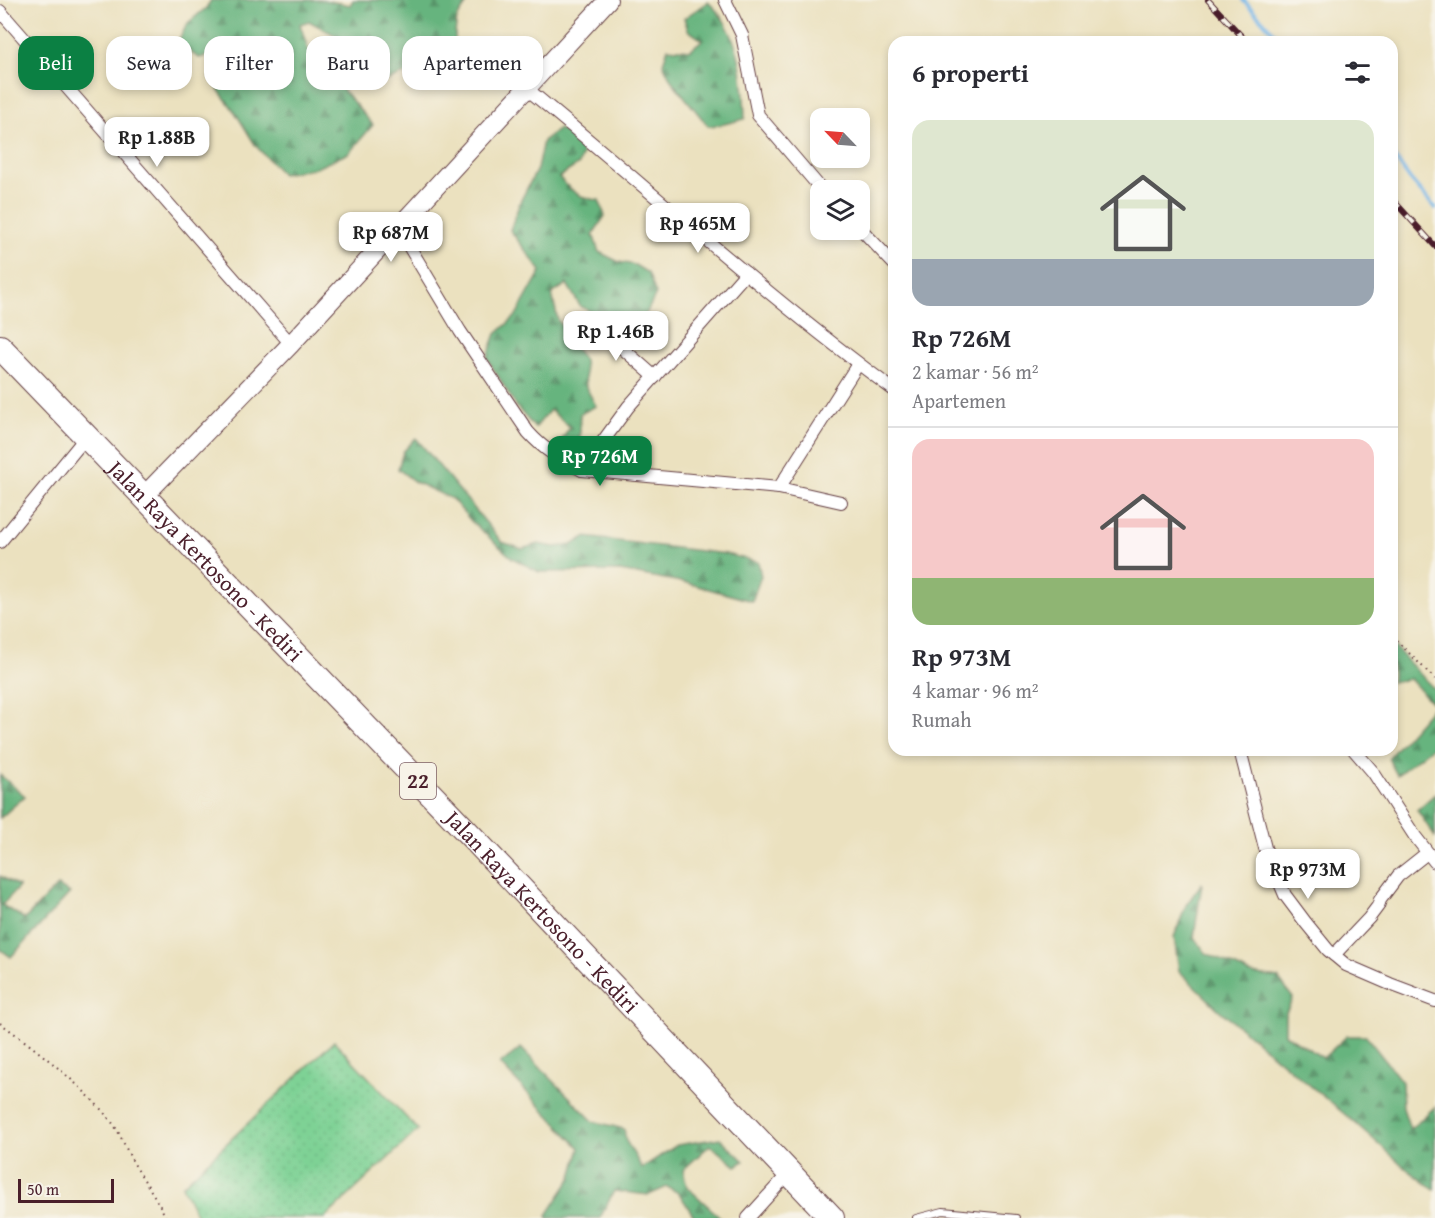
<!DOCTYPE html>
<html lang="id">
<meta charset="utf-8">
<style>
body{margin:0;font-family:"Gentium Book Plus",serif;background:#f7f7f7;color:#2b2b33;height:100vh;display:flex;flex-direction:column;font-size:22px;white-space:nowrap}
*{box-sizing:border-box;margin:0}
p{font-size:20px;color:#7c7c81}
.icon{flex:none;width:33px;height:33px;fill:none;stroke:currentColor;stroke-width:2;stroke-linecap:round;stroke-linejoin:round}
.map{position:relative;flex:1;overflow:hidden}
.sheet{position:absolute;left:888px;top:36px;width:510px;height:720px;display:flex;flex-direction:column;background:#fff;border-radius:18px;box-shadow:0 3px 9px #0003}
.sheet>*{flex:none}
.guide{position:absolute;left:18px;top:36px;width:570px;height:54px;display:flex;gap:12px}
.needle{width:39px;rotate:295deg}
.tools{position:absolute;left:810px;top:108px;display:grid;gap:12px}
.tools a{display:grid;place-items:center;width:60px;height:60px;border-radius:12px;background:#fff;box-shadow:0 3px 9px #0003;font-size:30px}
.scale{position:absolute;left:18px;bottom:15px;width:96px;box-sizing:border-box;padding-left:6px;border:3px solid #4a1f2b;border-top:0;font-size:16px;line-height:21px;white-space:nowrap;color:#4a1f2b;-webkit-text-stroke:4px #f7f3e8;paint-order:stroke}
.price{position:absolute;translate:-50% -51px;padding:0 14px;border-radius:12px;background:#fff;color:#222;font-size:20px;line-height:39px;filter:drop-shadow(0 2px 3px #0008)}
.price::after{content:'';position:absolute;left:50%;top:36px;width:18px;height:14px;margin-left:-9px;background:inherit;clip-path:polygon(0 0,100% 0,50% 100%)}
.price.active{background:#0b8043;color:#fff}
ul{padding:0;list-style:none}
li{display:grid;align-content:center;gap:12px;height:318px;padding:0 24px}
li+li{border-top:2px solid #e1e1e2}
li span{display:grid;place-items:center;height:186px;border-radius:18px;color:#555}
li>.icon{margin-inline-start:auto}
span .icon{width:108px;height:108px;fill:#fffc;stroke-width:1}
li b{font-size:26px}
h2{display:flex;justify-content:space-between;align-items:center;height:72px;padding:0 24px;font-size:26px}
.chip{padding:0 21px;border-radius:18px;background:#fff;box-shadow:0 3px 9px #0003;font-size:21px;line-height:54px}
.chip.active{background:#0b8043;color:#fff}
.map>svg:first-child{display:block}
.grass{fill:url(#grass-dots);stroke:#647860;stroke-width:1.5}
.forest{fill:url(#forest-firs);stroke:#586a54;stroke-width:1.5}
.lines{fill:none;stroke-linecap:round;stroke-linejoin:round}
.stream{stroke:#73b5e8;stroke-width:4}
.lane-casing{stroke:#623c41;stroke-width:8}
.street-casing{stroke:#623c41;stroke-width:14}
.secondary-casing{stroke:#623c41;stroke-width:20}
.highway-casing{stroke:#623c41;stroke-width:26}
.path{stroke:#623c41;stroke-width:2;stroke-dasharray:1.5 4.5;stroke-linecap:butt}
.lane{stroke:#fff;stroke-width:6}
.street{stroke:#fff;stroke-width:12}
.secondary{stroke:#fff;stroke-width:18}
.highway{stroke:#fff;stroke-width:24}
.rail-casing{stroke:#4a1f2b;stroke-width:6}
.rail{stroke:#f7f3e8;stroke-width:4;stroke-dasharray:11;stroke-linecap:butt}
.labels{text-anchor:middle;stroke-width:4.5;stroke-linejoin:round;paint-order:stroke}
.shield{fill:#f7f3e8;stroke:#7e5f64;stroke-width:1.5}
.shield-label{font-size:21px;font-weight:bold;fill:#4a1f2b}
.street-label{font-size:22px;fill:#4a1f2b;stroke:#f7f3e8}
</style>
<div class="map">
<svg width="1435" height="1218" viewBox="0 0 1435 1218">
<defs>
<pattern id="grass-dots" width="8" height="8" patternUnits="userSpaceOnUse" patternTransform="scale(1.5)"><rect width="8" height="8" fill="#7ed295"/><path d="M2 2h.1M6 6h.1" fill="none" stroke="#6eb481" stroke-width="1.8" stroke-linecap="round"/></pattern>
<pattern id="forest-firs" width="22" height="20" patternUnits="userSpaceOnUse" patternTransform="scale(1.5)"><rect width="22" height="20" fill="#66b47e"/><path d="M5 1l3.5 6h-7zM16 11l3.5 6h-7z" fill="#569267"/></pattern>
</defs>
<rect width="100%" height="100%" fill="#f7f3e8"/>
<filter id="ink" filterUnits="userSpaceOnUse"><feTurbulence type="fractalNoise" baseFrequency=".0167" numOctaves="2"/><feDisplacementMap in="SourceGraphic" scale="12" xChannelSelector="R" yChannelSelector="G"/><feConvolveMatrix kernelMatrix="1 2 1 2 8 2 1 2 1" color-interpolation-filters="sRGB"/></filter>
<filter id="wash" filterUnits="userSpaceOnUse"><feTurbulence type="fractalNoise" baseFrequency=".008" numOctaves="4" result="noise"/><feDisplacementMap in="SourceGraphic" scale="24" xChannelSelector="R" yChannelSelector="G"/><feGaussianBlur stdDeviation="1.35" result="paint"/><feColorMatrix in="noise" values="0 0 0 0 0 0 0 0 0 0 0 0 0 0 0 0 0 1.4 0 .05"/><feComposite in="paint" operator="in"/></filter>
<g filter="url(#wash)">
<rect width="100%" height="100%" fill="#ebe1bf"/>
<!-- grass -->
<polygon class="grass" points="334,1041 418,1130 325,1218 198,1218 182,1186"/>
<!-- forest -->
<g class="forest">
<polygon points="211,0 323,0 350,5 353,0 469,0 457,18 455,34 456,63 441,78 426,69 407,73 369,87 344,40 309,21 300,24 308,49 373,125 349,153 316,168 282,174 256,146 235,112 209,77 231,73 247,64 226,51 199,58 180,46 178,41 188,23 207,7"/>
<path d="M708,2C741,31 744,79 745,119L720,125L708,126L671,80L663,63L668,48L690,50L702,40L688,30L684,18Z"/>
<path d="M559,129L573,136L583,153L579,164L559,177C571,191 580,199 599,200L605,216L593,234L599,252L619,262L635,265L648,273L656,294L646,314L630,325H616L580,306L567,284L552,294L558,320L571,343L584,360L586,387L596,406L580,414V449L570,457L556,449L570,427L550,410L535,428L516,406L487,358L496,334L515,317L541,271L510,230L520,202L537,169L543,141Z"/>
<polygon points="416,438 502,542 522,549 538,544 555,547 572,545 585,537 726,554 758,562 761,576 752,601 687,583 620,571 539,572 512,558 472,522 452,499 415,482 398,469 403,452"/>
<polygon points="1392,644 1435,690 1435,745 1397,775 1388,758 1434,705 1410,679 1392,682"/>
<polygon points="0,775 25,796 0,818"/>
<polygon points="1435,794 1435,837 1417,810"/>
<polygon points="0,876 19,887 2,905 25,919 57,886 70,893 11,957 0,949"/>
<polygon points="1202,883 1194,937 1206,953 1251,974 1278,978 1293,998 1285,1015 1285,1034 1323,1058 1347,1036 1366,1036 1402,1082 1403,1108 1410,1129 1435,1107 1435,1190 1408,1170 1354,1122 1219,1010 1179,971 1174,937 1186,905"/>
<polygon points="521,1048 593,1121 624,1129 626,1141 642,1168 677,1145 720,1138 744,1161 736,1166 710,1145 683,1170 687,1187 721,1218 695,1218 679,1193 667,1187 649,1195 614,1191 600,1218 548,1218 547,1215 572,1177 580,1148 500,1064"/>
</g>
<g class="lines">
<!-- stream -->
<g class="stream">
<polyline points="1243,0 1283,42"/>
<polyline points="1392,154 1410,179 1435,208"/>
</g>
</g>
</g>
<g filter="url(#ink)">
<g class="lines">
<defs>
<polyline id="lane" points="916,1218 943,1211 1016,1218"/>
<g id="street">
<polyline points="725,0 742,35 758,115 822,190"/>
<polyline points="0,11 291,344"/>
<path d="M526,88C648,188 766,296 894,390"/>
<path d="M398,228L460,331L528,432C544,450 561,460 582,470L779,488L858,364"/>
<polyline points="860,228 894,264"/>
<polyline points="596,325 655,377"/>
<polyline points="582,470 628,407 746,273"/>
<polyline points="779,488 841,502"/>
<polyline points="0,542 86,437"/>
<polyline points="1240,750 1265,848 1285,895 1306,923 1328,950 1346,965 1390,984 1435,1001"/>
<polyline points="1354,750 1373,772 1414,835 1435,862"/>
<polyline points="1334,955 1369,918 1378,906 1380,900 1398,876 1427,853"/>
<polyline points="748,1218 789,1173"/>
</g>
<polyline id="secondary" points="143,497 291,344 608,0"/>
<g id="highway">
<path id="s1" d="M0,347L471,836L832,1218"/>
</g>
</defs>
<!-- lane casing -->
<use href="#lane" class="lane-casing"/>
<!-- street casing -->
<use href="#street" class="street-casing"/>
<!-- secondary casing -->
<use href="#secondary" class="secondary-casing"/>
<!-- highway casing -->
<use href="#highway" class="highway-casing"/>
<!-- path -->
<g class="path">
<polyline points="1392,636 1435,679"/>
<path d="M0,1023C39,1051 85,1087 114,1125C122,1137 126,1150 133,1162C144,1181 157,1198 166,1218"/>
</g>
<!-- lane -->
<use href="#lane" class="lane"/>
<!-- street -->
<use href="#street" class="street"/>
<!-- secondary -->
<use href="#secondary" class="secondary"/>
<!-- highway -->
<use href="#highway" class="highway"/>
<defs>
<g id="rail">
<polyline points="1208,0 1247,42"/>
<polyline points="1392,199 1435,246"/>
</g>
</defs>
<!-- rail casing -->
<use href="#rail" class="rail-casing"/>
<!-- rail -->
<use href="#rail" class="rail"/>
</g>
</g>
<g class="labels">
<!-- shield labels -->
<rect class="shield" x="400" y="763" width="36" height="36" rx="4.5"/>
<g class="shield-label">
<text x="418" y="788">22</text>
</g>
<!-- street labels -->
<g class="street-label">
<text dy="8" stroke="none"><textPath href="#s1" startOffset="297">Jalan Raya Kertosono - Kediri</textPath></text>
<text dy="8" stroke="none"><textPath href="#s1" startOffset="783">Jalan Raya Kertosono - Kediri</textPath></text>
</g>
</g>
</svg>
<div class="tools">
<a><svg class="needle" viewBox="-14 -14 28 28"><path d="M0-13l5 13h-10z" fill="#e53935"/><path d="M0 13l5-13h-10z" fill="#7c7c81"/></svg></a>
<a><svg class="icon" aria-label="layers" viewBox="0 0 24 24"><path d="M12 4l9 5-9 5-9-5zM3 14l9 5 9-5"/></svg></a>
</div>
<div class="scale">50 m</div>
<b class="price" style="left:157px;top:168px">Rp 1.88B</b>
<b class="price" style="left:698px;top:254px">Rp 465M</b>
<b class="price" style="left:391px;top:263px">Rp 687M</b>
<b class="price" style="left:616px;top:362px">Rp 1.46B</b>
<b class="price active" style="left:600px;top:487px">Rp 726M</b>
<b class="price" style="left:1308px;top:900px">Rp 973M</b>
<div class="guide">
<a class="chip active">Beli</a>
<a class="chip">Sewa</a>
<a class="chip">Filter</a>
<a class="chip">Baru</a>
<a class="chip">Apartemen</a>
</div>
<section class="sheet">
<h2>6 properti<svg class="icon" aria-label="filters" viewBox="0 0 24 24"><path d="M4 7h16M4 17h16"/><circle cx="9" cy="7" r="2"/><circle cx="15" cy="17" r="2"/></svg></h2>
<ul>
<li><span style="background:linear-gradient(#dfe7d0 75%,#9aa5b1 0)"><svg class="icon" aria-label="home" viewBox="0 0 24 24"><path d="M3 11l9-7 9 7M6 9v11h12V9"/></svg></span><div><b>Rp 726M</b><p>2 kamar · 56 m²</p><p>Apartemen</p></div></li>
<li><span style="background:linear-gradient(#f6c9c9 75%,#8fb573 0)"><svg class="icon" aria-label="home" viewBox="0 0 24 24"><path d="M3 11l9-7 9 7M6 9v11h12V9"/></svg></span><div><b>Rp 973M</b><p>4 kamar · 96 m²</p><p>Rumah</p></div></li>
</ul>
</section>
</div>
